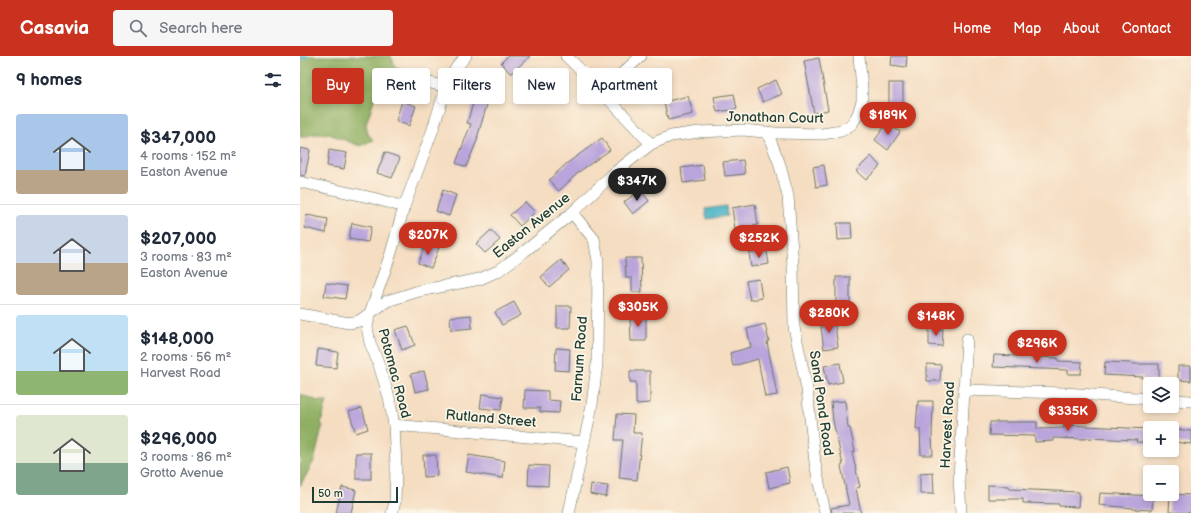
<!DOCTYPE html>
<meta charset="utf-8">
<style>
body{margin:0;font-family:"Balsamiq Sans",sans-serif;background:#f6f6f7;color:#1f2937;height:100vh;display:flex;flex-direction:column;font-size:15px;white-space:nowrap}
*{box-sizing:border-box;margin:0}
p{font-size:13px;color:#747a83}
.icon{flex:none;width:22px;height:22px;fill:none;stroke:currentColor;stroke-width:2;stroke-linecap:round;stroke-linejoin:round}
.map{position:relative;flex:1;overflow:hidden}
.panel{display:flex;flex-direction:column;background:#fff;width:300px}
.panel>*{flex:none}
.hud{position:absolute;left:12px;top:12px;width:380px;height:36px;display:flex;gap:8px}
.buttons{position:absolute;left:843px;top:321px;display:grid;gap:8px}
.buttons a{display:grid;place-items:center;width:36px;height:36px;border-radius:4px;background:#fff;box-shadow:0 2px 6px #0003;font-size:20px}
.scale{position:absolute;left:12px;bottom:10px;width:86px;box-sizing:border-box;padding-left:4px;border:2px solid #1f3d34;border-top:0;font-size:11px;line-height:14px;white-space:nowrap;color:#1f3d34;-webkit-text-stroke:3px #fcf5e5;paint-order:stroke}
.price{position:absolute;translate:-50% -34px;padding:0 9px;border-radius:14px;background:#c8321e;color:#fff;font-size:13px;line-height:26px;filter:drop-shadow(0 1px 2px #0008)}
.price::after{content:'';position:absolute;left:50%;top:24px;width:12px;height:9px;margin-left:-6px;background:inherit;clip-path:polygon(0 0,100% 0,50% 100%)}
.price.selected{background:#222;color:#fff}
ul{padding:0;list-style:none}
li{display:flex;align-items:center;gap:12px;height:100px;padding:0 16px}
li+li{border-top:1px solid #e0e1e3}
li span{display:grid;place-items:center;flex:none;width:112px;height:80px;border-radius:4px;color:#555}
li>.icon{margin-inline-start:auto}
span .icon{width:48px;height:48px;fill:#fffc;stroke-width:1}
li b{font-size:17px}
h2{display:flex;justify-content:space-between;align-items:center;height:48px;padding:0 16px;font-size:17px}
.tag{padding:0 14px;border-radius:4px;background:#fff;box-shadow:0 2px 6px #0003;font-size:14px;line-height:36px}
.tag.selected{background:#c8321e;color:#fff}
header{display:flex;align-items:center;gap:24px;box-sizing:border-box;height:56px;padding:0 20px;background:#c8321e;color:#fff}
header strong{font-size:19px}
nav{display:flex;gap:22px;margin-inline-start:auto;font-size:14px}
.search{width:280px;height:36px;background:#f6f6f7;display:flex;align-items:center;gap:10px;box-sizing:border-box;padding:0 14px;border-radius:4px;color:#747a83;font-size:15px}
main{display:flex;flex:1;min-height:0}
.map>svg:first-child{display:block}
.forest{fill:#8faf62;stroke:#57764b}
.water{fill:#48b4c5;stroke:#34787c}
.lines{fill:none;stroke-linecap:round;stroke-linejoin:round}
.stream{stroke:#48b4c5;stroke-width:3.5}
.building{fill:#b9a4dc}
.minor-casing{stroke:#6a7565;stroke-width:12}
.minor{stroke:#fff;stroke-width:11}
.labels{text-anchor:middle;stroke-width:3.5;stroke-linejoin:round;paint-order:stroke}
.street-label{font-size:14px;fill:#1f3d34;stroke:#fcf5e5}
</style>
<header>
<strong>Casavia</strong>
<div class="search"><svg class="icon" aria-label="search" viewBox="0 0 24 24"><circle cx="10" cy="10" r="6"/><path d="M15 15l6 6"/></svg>Search here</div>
<nav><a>Home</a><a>Map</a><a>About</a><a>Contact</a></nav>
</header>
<main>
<section class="panel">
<h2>9 homes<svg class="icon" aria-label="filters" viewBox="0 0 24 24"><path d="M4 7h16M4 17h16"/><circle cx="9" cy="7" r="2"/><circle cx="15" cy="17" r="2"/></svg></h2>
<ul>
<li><span style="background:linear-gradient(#a9c7e8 70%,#b9a48a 0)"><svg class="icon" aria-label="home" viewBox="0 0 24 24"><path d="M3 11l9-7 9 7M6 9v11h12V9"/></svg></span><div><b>$347,000</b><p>4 rooms · 152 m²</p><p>Easton Avenue</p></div></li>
<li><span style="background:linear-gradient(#c9d6e8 60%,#b9a48a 0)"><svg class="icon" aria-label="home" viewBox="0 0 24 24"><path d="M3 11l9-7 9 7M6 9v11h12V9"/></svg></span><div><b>$207,000</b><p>3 rooms · 83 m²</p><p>Easton Avenue</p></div></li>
<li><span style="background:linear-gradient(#bfe0f5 70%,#8fb573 0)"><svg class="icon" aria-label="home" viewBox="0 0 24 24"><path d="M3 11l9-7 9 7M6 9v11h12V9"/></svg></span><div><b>$148,000</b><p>2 rooms · 56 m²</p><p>Harvest Road</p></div></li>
<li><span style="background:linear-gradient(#dfe7d0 60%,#7fa58c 0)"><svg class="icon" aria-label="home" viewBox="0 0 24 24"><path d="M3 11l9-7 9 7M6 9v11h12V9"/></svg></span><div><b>$296,000</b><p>3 rooms · 86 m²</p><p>Grotto Avenue</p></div></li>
</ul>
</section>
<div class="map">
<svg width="891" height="457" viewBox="0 0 891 457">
<rect width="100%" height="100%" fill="#fcf5e5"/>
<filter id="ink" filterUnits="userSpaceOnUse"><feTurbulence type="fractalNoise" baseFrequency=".025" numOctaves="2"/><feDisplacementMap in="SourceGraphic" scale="8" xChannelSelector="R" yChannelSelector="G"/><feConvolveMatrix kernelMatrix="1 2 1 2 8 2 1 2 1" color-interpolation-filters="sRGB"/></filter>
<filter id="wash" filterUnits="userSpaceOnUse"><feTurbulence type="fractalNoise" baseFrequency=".012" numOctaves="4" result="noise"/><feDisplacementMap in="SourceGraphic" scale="16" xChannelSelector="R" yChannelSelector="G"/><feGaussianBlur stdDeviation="0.9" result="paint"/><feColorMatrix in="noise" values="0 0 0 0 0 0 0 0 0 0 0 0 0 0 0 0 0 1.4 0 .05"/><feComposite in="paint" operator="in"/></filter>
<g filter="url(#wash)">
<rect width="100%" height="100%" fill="#f5ddc1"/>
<!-- forest -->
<g class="forest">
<polygon points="0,0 91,0 98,18 80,26 66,68 68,78 73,84 60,90 29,78 12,78 6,81 0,81"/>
<polygon points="0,338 18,345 27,345 21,367 23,370 22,372 14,405 0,430"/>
</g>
<!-- water -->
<polygon class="water" points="426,150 427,160 407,163 405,153"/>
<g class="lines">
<!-- stream -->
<polyline class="stream" points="0,4 7,0"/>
</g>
<g id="blocks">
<!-- building -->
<g class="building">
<polygon points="208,0 230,0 211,18 201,7"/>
<polygon points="592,0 607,0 606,11 591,9"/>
<polygon points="519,2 528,54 514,57 504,5"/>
<polygon points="248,23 263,38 254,47 239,32"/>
<polygon points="476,24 482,38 463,46 457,33"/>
<rect x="589" y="27" width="14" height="23"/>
<polygon points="176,38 189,42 177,82 178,82 166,111 156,107 171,68 167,67"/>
<polygon points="434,38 437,53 417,56 414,41"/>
<polygon points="388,40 393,58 368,64 364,46"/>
<polygon points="102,45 116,50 109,70 96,65"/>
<polygon points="587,67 600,76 588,94 575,84"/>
<polygon points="302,82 310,94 280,115 259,135 249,124 266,108"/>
<polygon points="0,92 10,94 5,120 0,119"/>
<polygon points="29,94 47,97 44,113 27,110"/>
<polygon points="85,96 100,102 92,122 77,117"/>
<polygon points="571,100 580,110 566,124 556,115"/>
<polygon points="443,104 445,118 425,120 423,106"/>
<polygon points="403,109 405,124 383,127 381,112"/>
<polygon points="524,109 527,129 516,131 513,111"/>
<polygon points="143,134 156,139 149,160 136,155"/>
<polygon points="341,134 349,145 333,158 324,146"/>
<polygon points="225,146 235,156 220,170 210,159"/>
<polygon points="455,148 458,169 435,173 432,152"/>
<polygon points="7,159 28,163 26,177 5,172"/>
<polygon points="52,167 71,171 68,186 49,183"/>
<polygon points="537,167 551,167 552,183 538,184"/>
<polygon points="191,174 200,184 185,197 176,188"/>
<polygon points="126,187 139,192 131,212 118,207"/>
<polygon points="467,195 469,208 451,211 449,197"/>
<polygon points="325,202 341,202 342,236 332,236 332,222 326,222"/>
<polygon points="261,204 269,214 249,231 241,221"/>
<rect x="536" y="221" width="14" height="33"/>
<polygon points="459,223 462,242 450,244 446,225"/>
<polygon points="26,227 47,230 45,243 24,240"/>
<polygon points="214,246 221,259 202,269 195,256"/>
<polygon points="257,250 271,250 270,272 257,272"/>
<polygon points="171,259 172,272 151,274 150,261"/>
<polygon points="330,260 346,260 346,285 331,285"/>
<polygon points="534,262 538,291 524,293 520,264"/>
<polygon points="465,268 469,285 467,286 477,339 465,341 458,303 433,310 430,297 451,291 447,273"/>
<polygon points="108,270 115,289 102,294 95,274"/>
<polygon points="629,272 643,273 642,290 629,289"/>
<polygon points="256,292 270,293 269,315 255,314"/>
<polygon points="18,293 38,296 36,312 16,310"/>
<polygon points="694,299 758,302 758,305 782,306 781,318 768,318 768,314 693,311"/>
<polygon points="805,306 833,307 833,308 859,308 859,324 843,324 843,321 804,319"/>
<polygon points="540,307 543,326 528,329 524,310"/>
<polygon points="627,308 641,309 640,325 627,325"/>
<polygon points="878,310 891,310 891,325 878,324"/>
<polygon points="124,315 129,333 115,336 111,318"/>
<polygon points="330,315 350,315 350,347 336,348 336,326 330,326"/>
<polygon points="225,334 248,335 248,344 260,345 259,357 240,356 240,352 224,352"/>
<polygon points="182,338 203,341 201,354 180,352"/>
<polygon points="545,345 548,372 550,372 555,396 552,397 560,431 556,432 561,457 532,457 531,452 549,449 541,410 543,409 533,365 531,346"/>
<polygon points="618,345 633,345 632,381 633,399 621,399 620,373 616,373"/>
<polygon points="62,352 68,373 56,377 49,356"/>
<polygon points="317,358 334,359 333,377 342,377 337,424 319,422 323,384 315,384"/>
<polygon points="690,366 737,366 737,373 764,372 764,369 850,373 850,387 836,386 837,384 786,382 786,383 753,382 753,385 735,386 735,380 689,379"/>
<polygon points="876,373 891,375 891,388 874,386"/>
<rect x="56" y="397" width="15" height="26"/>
<polygon points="123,399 136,399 137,420 124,421"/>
<polygon points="169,399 205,405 203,422 166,416"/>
<polygon points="229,409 249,410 248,430 228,429"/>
<polygon points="487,411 490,427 469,432 466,416"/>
<polygon points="633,417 634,438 620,438 620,418"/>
<polygon points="291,428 308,430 306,441 290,438"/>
<polygon points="688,429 709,430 709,433 779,436 778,451 759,450 759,448 723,447 723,443 688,443"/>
<polygon points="42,431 56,434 51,457 36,457"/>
<polygon points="800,437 853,440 852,454 833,453 833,452 799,449"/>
<polygon points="870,438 891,439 891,457 869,456"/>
</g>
</g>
</g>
<g filter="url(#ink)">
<use href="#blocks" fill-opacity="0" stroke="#6a7565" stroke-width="1"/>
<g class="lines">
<defs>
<g id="minor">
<polyline points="266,0 287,20 351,88"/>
<polyline points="98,18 146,31"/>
<polyline points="302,36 341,0"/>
<polyline points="467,76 479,106 488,140 493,210 494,271 507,333 515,407 525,457"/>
<polyline points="0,126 73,142 104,151"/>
<polyline points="0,258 49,267 59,265 87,245 119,235 180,223 198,215 225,195 272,157 314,117 351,88 371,80 399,76 443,74 475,77 522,78 541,75 552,68 558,58 562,45 562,32 559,0"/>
<polyline points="664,334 765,337 850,343"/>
<polyline points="872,344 891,345"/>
<polyline points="94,369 284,386"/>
<polyline points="92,457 95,446 96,410 94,369 89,341 78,306 70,287 67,271 70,257 91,197 104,151 132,76 146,31 156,12 166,0"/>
<polyline points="269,457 292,349 297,308 298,205 294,183 272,157"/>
<polyline points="661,457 659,422 667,283"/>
</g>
</defs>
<!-- minor casing -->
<use href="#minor" class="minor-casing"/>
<!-- minor -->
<use href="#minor" class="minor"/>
</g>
</g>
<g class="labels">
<!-- street labels -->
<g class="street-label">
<text transform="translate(475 61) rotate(1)" y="5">Jonathan Court</text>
<text transform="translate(231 169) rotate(-39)" y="5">Easton Avenue</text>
<text transform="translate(279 303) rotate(-86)" y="5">Farnum Road</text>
<text transform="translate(95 317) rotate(75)" y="5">Potomac Road</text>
<text transform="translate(522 347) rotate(82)" y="5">Sand Pond Road</text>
<text transform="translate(191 362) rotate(5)" y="5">Rutland Street</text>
<text transform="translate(647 369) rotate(-87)" y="5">Harvest Road</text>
</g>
</g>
</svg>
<div class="buttons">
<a><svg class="icon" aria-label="layers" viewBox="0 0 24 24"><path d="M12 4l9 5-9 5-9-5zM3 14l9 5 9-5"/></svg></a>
<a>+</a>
<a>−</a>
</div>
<div class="scale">50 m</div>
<b class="price" style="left:588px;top:80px">$189K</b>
<b class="price selected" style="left:337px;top:146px">$347K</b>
<b class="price" style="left:128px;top:200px">$207K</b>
<b class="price" style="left:459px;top:203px">$252K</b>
<b class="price" style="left:338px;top:272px">$305K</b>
<b class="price" style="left:529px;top:278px">$280K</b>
<b class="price" style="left:636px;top:281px">$148K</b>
<b class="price" style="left:737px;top:308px">$296K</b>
<b class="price" style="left:768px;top:376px">$335K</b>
<div class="hud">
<a class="tag selected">Buy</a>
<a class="tag">Rent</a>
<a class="tag">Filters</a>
<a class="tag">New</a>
<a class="tag">Apartment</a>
</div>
</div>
</main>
